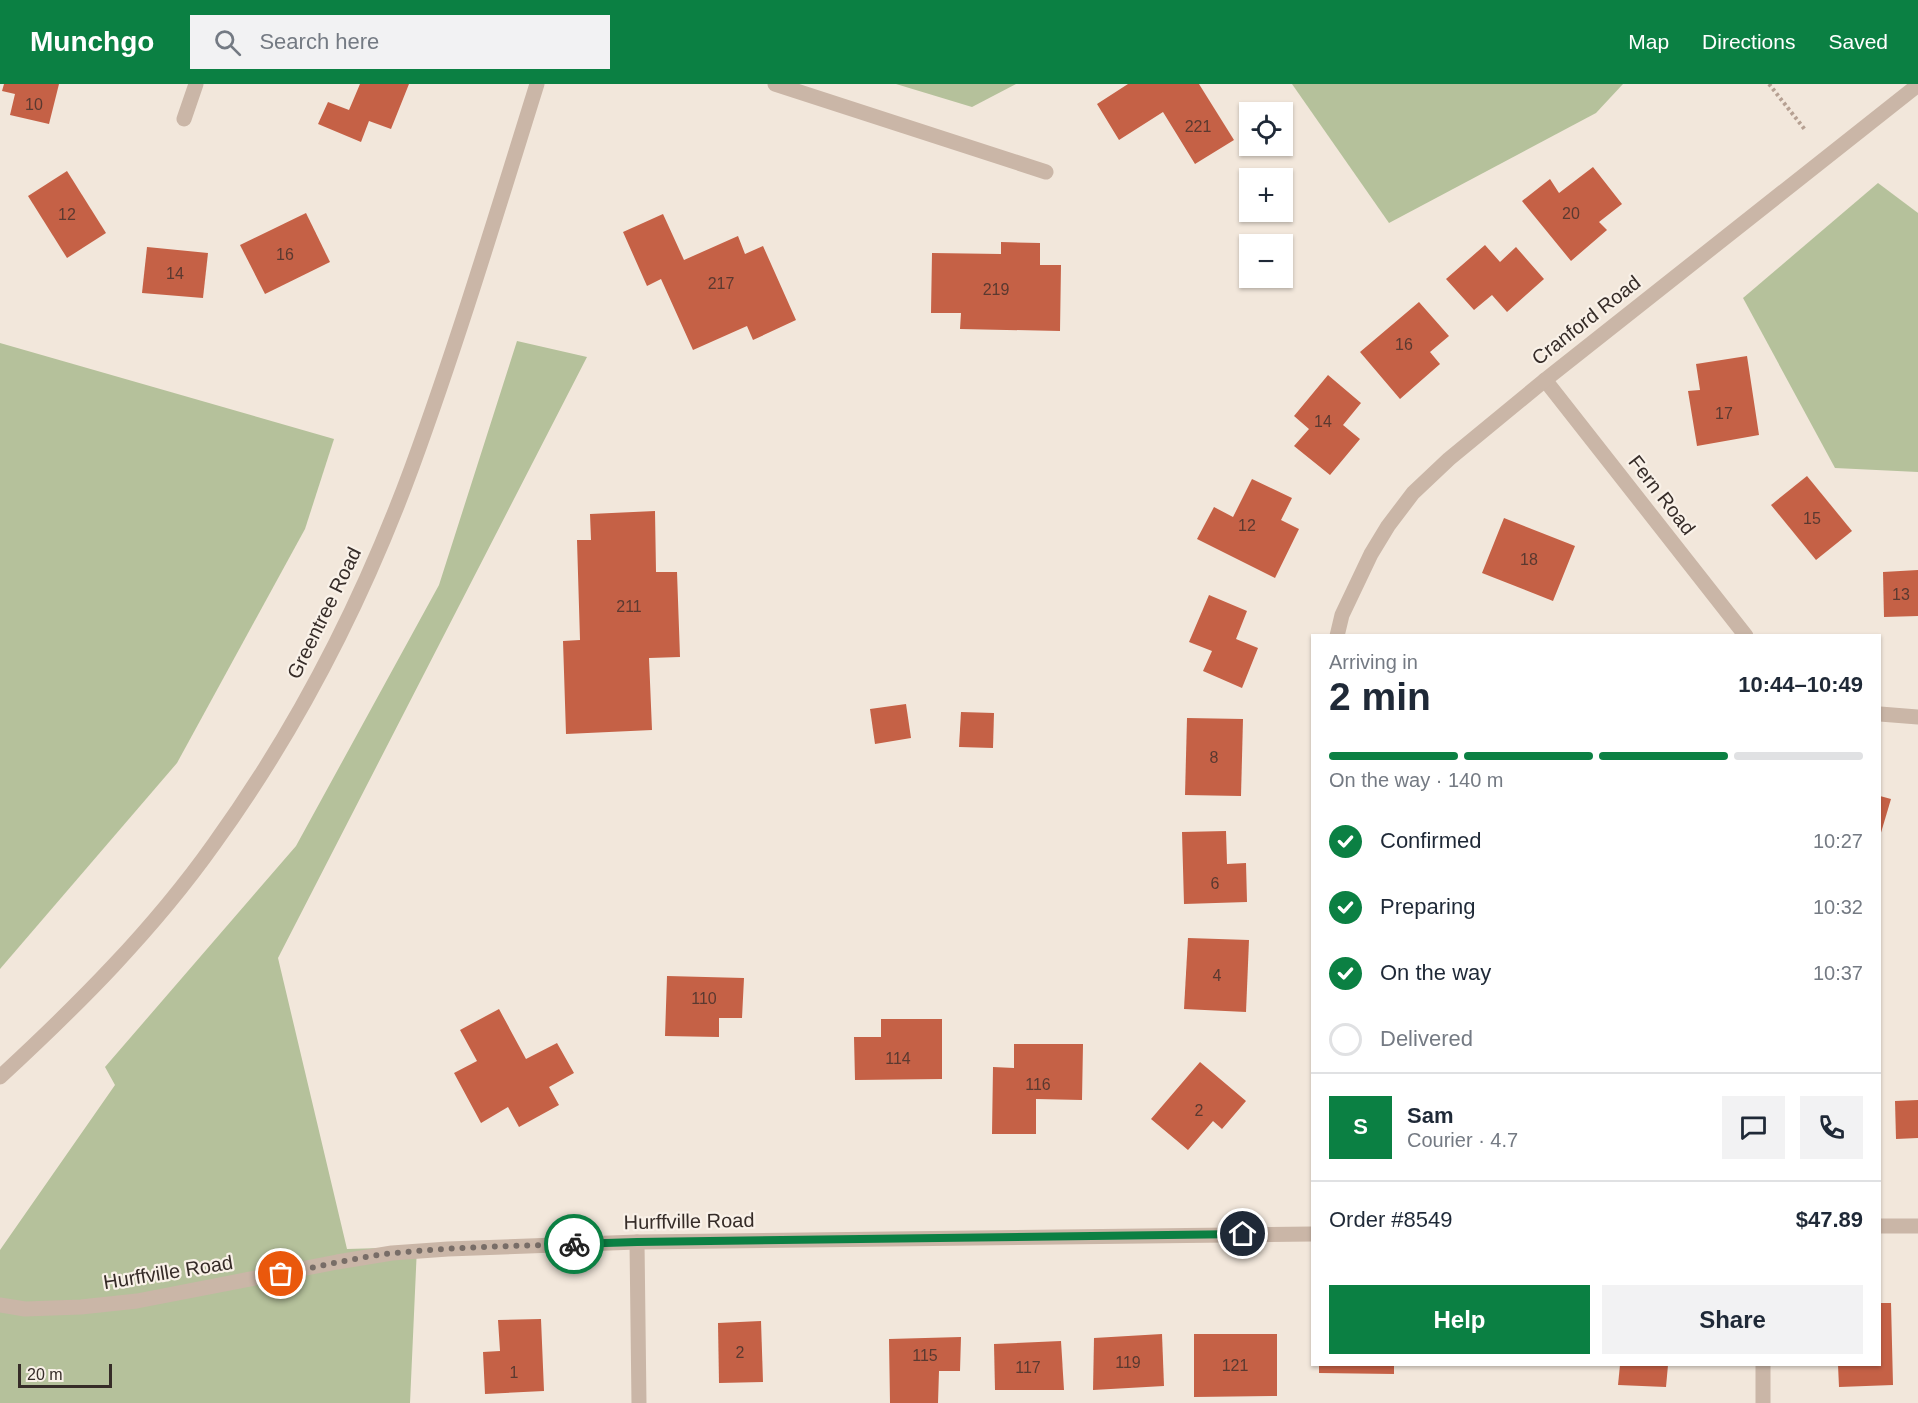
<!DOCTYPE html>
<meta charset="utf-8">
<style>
:root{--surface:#fff;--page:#f2f2f3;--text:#1f2937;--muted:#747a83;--line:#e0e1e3;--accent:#0b8043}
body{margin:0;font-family:Arial,sans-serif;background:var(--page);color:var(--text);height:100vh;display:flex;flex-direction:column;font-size:22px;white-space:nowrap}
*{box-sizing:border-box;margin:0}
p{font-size:20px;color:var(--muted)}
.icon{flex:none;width:33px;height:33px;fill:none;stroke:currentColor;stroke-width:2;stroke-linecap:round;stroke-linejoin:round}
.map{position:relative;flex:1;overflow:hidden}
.details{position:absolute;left:1311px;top:550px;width:570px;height:732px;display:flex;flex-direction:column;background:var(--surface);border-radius:0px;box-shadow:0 2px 4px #0004}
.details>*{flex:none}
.fabs{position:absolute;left:1239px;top:18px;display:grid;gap:12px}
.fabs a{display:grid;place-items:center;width:54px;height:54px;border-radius:0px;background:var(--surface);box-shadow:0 2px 4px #0004;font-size:30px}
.scale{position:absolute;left:18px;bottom:15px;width:94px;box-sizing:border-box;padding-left:6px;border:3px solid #362c28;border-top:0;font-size:16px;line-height:21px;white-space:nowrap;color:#362c28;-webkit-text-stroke:4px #f9f1e8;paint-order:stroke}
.pin{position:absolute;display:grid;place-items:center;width:51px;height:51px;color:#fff;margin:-26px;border:3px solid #fff;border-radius:50%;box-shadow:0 2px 6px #0007}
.courier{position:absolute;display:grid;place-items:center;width:60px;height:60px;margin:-30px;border:4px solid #0b8043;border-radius:50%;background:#fff;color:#222;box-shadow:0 2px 8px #0007}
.headline em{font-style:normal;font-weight:700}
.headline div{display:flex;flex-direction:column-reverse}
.headline{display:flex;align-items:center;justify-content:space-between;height:102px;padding:0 18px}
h1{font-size:39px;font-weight:700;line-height:45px}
.bar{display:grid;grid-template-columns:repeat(4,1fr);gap:9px 6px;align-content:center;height:72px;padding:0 18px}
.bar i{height:8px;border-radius:4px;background:var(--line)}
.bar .active{background:var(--accent)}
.bar p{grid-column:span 4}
.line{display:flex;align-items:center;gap:15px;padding:0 18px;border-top:2px solid var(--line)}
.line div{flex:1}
.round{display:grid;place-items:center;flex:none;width:63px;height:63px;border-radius:0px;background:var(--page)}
ol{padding:0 18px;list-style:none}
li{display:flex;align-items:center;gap:18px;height:66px}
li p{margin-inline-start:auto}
li .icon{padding:6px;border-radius:50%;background:var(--accent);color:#fff;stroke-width:4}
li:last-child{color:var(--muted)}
li i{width:33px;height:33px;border:3px solid var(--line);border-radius:50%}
.button{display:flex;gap:12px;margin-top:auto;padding:12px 18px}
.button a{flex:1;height:69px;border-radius:0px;background:var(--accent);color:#fff;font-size:24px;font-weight:700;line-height:69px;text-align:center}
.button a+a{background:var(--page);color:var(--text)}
header{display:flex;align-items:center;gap:36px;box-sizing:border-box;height:84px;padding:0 30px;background:var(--accent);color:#fff}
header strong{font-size:28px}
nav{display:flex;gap:33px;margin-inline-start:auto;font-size:21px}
.search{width:420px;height:54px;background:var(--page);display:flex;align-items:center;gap:15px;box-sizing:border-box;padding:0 21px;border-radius:0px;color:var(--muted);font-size:22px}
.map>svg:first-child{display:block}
.green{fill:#b5c19b}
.building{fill:#c56146}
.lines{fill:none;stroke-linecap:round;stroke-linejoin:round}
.path{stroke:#b6a092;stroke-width:4;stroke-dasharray:3 3;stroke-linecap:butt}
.minor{stroke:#cab6a7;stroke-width:15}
.done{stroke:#786d67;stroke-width:6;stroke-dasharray:0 10.8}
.route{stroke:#0b8043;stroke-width:8}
.labels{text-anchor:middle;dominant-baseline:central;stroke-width:4.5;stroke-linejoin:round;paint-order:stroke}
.number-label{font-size:16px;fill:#5a3930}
.street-label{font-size:20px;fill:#362c28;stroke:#f9f1e8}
</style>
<header>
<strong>Munchgo</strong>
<div class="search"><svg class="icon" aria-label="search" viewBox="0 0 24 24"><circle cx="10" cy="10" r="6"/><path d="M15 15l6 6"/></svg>Search here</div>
<nav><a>Map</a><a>Directions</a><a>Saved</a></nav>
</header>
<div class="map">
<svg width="1918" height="1319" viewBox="0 0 1918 1319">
<rect width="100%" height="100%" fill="#f2e7db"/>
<g class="green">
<polygon points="896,0 1016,0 972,23"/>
<polygon points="1292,0 1623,0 1596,29 1389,139"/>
<polygon points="1878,99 1918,129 1918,388 1835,384 1743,214"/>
<polygon points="517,257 587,273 278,874 347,1165 417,1163 410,1319 0,1319 0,1166 115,1001 105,983 296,762 439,501"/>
<polygon points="0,259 334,355 305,445 177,679 0,885"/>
</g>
<g class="building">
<polygon points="4,0 59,0 49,40 10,31 15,10 2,7"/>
<polygon points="360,0 409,0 391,45 369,37 361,58 318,40 328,18 349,26"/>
<polygon points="1128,0 1199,0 1234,56 1195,80 1163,28 1119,56 1097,20"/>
<polygon points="1593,83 1622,120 1599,138 1607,146 1571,177 1522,117 1550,95 1559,109"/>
<polygon points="67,87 106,149 67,174 28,112"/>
<polygon points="306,129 330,178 265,210 240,161"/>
<polygon points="663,130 684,176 738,152 745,170 763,162 796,236 753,256 747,242 693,266 661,195 647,202 623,148"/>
<polygon points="1001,158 1040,159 1040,181 1061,181 1060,247 960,245 961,229 931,229 932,169 1001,170"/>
<polygon points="1485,161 1500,178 1516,163 1544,195 1507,228 1492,211 1474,226 1446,195"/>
<polygon points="147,163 208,169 203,214 142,209"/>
<polygon points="1419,218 1449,252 1430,268 1440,280 1400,315 1360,268"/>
<polygon points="1747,272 1759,351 1697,362 1688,307 1700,306 1696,280"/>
<polygon points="1328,291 1361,319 1343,341 1360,355 1330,391 1294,362 1309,345 1294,332"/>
<polygon points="1807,392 1852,447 1816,476 1771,421"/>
<polygon points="1252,395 1292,414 1281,436 1299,445 1275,494 1197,455 1214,423 1233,433"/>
<polygon points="655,427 656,488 677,488 680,573 649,574 652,646 566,650 563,557 580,556 577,456 591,456 590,430"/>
<polygon points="1504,434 1575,462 1553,517 1482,489"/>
<polygon points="1918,486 1918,532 1884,533 1883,488"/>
<polygon points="1209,511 1247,527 1236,555 1258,564 1242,604 1203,587 1212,567 1189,558"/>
<polygon points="906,620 911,654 875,660 870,625"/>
<polygon points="961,628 994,629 993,664 959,663"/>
<polygon points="1187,634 1243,635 1241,712 1185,711"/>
<polygon points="1880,712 1891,715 1880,752"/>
<polygon points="1226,747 1227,780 1246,779 1247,818 1184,820 1182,748"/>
<polygon points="1188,854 1249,856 1246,928 1184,925"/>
<polygon points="667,892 744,894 742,934 719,934 719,953 665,952"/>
<polygon points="499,925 526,975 557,959 574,989 549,1003 559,1021 519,1043 508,1023 481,1039 454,989 477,977 460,946"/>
<polygon points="881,935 942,935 942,995 855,996 854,953 881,953"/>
<polygon points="1014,960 1083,960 1082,1016 1036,1015 1036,1050 992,1050 993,983 1014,984"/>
<polygon points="1200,978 1246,1017 1222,1045 1213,1037 1188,1066 1151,1035"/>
<polygon points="1918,1016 1918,1054 1896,1055 1895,1017"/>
<polygon points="1880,1219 1891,1219 1893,1301 1839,1303 1838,1281 1880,1281"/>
<polygon points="541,1235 544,1307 485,1310 483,1268 500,1267 498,1236"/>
<polygon points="761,1237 763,1298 719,1299 718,1239"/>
<polygon points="1162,1250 1164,1302 1093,1306 1094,1254"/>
<polygon points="1194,1250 1277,1250 1277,1312 1194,1313"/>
<polygon points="961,1253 960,1287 939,1287 938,1319 890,1319 889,1255"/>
<polygon points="1061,1257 1064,1306 995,1306 994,1260"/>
<polygon points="1319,1281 1394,1281 1394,1290 1319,1289"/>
<polygon points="1620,1281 1668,1281 1666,1303 1618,1301"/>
</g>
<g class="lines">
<polyline class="path" points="1769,0 1806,47"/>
<g class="minor">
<polyline points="775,0 1046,88"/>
<polyline points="184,35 196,0"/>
<polyline points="1545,296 1746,552"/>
<polyline points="1337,552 1342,531 1371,470 1388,442 1413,409 1449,375 1545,296 1918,1"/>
<polyline points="1880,630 1918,633"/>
<path d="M0 993C78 921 153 846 214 760 297 645 363 516 412 383 458 257 497 128 537 0"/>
<polyline points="1880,1142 1918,1142"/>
<polyline points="637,1158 639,1319"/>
<polyline points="0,1221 25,1225 81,1223 137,1217 337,1178 392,1169 448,1165 637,1158 1312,1150"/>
<polyline points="1763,1281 1763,1319"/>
</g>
</g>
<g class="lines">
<path class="done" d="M281 1190C319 1183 356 1173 394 1169 454 1163 514 1162 574 1160"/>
<polyline class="route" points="574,1160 637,1158 1243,1150"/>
</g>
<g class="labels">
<g class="number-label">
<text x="34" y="20">10</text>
<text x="1198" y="42">221</text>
<text x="1571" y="129">20</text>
<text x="67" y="130">12</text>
<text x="285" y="170">16</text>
<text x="175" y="189">14</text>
<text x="721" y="199">217</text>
<text x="996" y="205">219</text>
<text x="1404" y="260">16</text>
<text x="1724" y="329">17</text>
<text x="1323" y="337">14</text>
<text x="1812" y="434">15</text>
<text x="1247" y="441">12</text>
<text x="1529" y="475">18</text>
<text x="1901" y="510">13</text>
<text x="629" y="522">211</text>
<text x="1214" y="673">8</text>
<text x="1215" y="799">6</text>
<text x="1217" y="891">4</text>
<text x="704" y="914">110</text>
<text x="898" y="974">114</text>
<text x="1038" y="1000">116</text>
<text x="1199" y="1026">2</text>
<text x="740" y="1268">2</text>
<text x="925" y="1271">115</text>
<text x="1128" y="1278">119</text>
<text x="1235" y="1281">121</text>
<text x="1028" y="1283">117</text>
<text x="514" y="1288">1</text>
</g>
<g class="street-label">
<text transform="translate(1586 236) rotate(-38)">Cranford Road</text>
<text transform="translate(1662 411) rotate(52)">Fern Road</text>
<text transform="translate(324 529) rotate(-64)">Greentree Road</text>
<text transform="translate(689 1137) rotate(-1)">Hurffville Road</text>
<text transform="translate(168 1188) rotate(-9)">Hurffville Road</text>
</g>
</g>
</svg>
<div class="fabs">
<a><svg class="icon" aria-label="locate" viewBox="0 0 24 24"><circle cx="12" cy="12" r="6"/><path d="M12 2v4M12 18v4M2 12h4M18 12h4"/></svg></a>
<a>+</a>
<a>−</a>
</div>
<div class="scale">20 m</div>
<div class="pin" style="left:281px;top:1190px;background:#ea580c"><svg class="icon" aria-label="bag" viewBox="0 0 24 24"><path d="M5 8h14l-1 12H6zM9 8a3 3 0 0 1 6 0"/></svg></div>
<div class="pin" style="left:1243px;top:1150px;background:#1f2937"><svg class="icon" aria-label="home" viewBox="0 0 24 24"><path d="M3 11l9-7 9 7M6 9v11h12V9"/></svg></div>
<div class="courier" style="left:574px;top:1160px"><svg class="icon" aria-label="bike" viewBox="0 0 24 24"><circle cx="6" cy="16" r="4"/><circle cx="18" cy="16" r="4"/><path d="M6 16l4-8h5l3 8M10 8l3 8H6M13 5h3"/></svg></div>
<section class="details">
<div class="headline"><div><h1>2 min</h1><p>Arriving in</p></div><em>10:44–10:49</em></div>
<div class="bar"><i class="active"></i><i class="active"></i><i class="active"></i><i></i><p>On the way · 140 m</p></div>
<ol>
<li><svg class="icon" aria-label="check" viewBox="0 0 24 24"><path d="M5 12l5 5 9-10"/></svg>Confirmed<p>10:27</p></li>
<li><svg class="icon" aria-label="check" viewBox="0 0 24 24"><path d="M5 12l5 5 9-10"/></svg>Preparing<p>10:32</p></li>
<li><svg class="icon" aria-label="check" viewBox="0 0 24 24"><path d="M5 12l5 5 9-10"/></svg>On the way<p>10:37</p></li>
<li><i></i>Delivered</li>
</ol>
<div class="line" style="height:108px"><b class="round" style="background:var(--accent);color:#fff">S</b><div><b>Sam</b><p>Courier · 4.7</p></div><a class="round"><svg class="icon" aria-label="chat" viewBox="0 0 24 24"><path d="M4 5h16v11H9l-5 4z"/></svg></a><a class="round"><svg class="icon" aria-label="phone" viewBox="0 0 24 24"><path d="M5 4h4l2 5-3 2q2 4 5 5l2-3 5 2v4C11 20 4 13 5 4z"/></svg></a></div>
<div class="line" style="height:78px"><div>Order #8549</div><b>$47.89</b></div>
<div class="button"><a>Help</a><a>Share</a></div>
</section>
</div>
